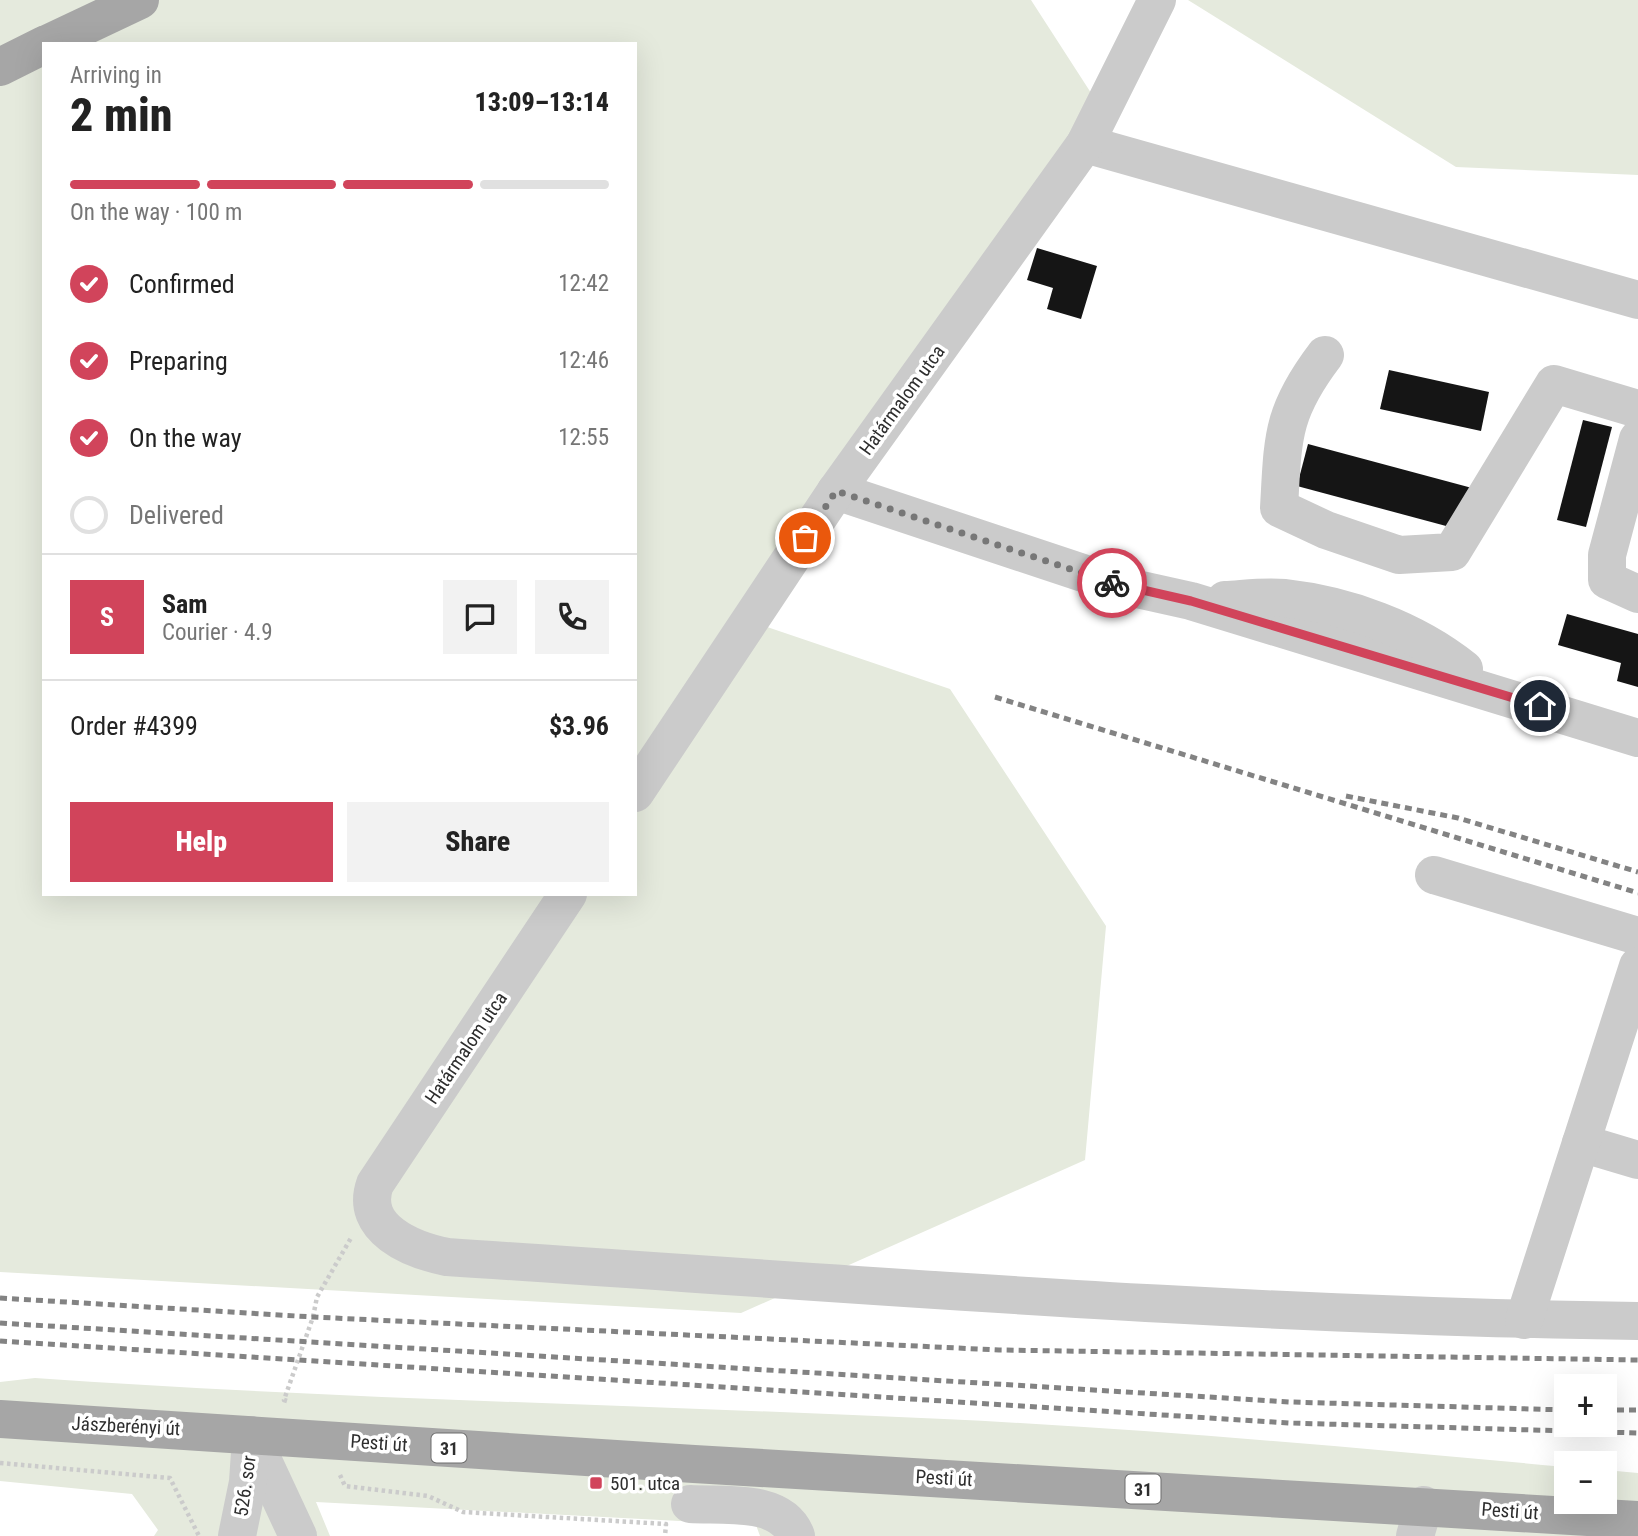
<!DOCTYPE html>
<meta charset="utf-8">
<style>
:root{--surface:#fff;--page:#f2f2f2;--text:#222;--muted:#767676;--line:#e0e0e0;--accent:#d1445b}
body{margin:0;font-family:"Roboto Condensed",sans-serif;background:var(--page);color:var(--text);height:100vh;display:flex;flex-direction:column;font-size:26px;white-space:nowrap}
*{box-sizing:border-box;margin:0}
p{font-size:23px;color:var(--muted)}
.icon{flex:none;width:38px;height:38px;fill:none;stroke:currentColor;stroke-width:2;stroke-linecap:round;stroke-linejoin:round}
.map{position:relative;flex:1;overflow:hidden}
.drawer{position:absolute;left:42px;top:42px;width:595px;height:854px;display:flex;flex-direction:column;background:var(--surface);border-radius:0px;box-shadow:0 7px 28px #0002}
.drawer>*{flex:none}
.fabs{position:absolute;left:1554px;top:1374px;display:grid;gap:14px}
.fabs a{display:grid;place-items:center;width:63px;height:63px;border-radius:0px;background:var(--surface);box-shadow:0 7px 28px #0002;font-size:35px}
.pin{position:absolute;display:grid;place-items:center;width:60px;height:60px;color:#fff;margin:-30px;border:4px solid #fff;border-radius:50%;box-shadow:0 2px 7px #0007}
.courier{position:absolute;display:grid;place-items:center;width:70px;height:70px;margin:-35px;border:5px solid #d1445b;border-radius:50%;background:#fff;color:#222;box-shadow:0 2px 9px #0007}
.summary em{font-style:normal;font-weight:800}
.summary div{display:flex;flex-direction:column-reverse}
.summary{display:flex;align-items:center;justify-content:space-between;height:119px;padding:0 28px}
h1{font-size:46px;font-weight:800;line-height:52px}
.bar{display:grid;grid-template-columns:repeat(4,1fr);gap:10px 7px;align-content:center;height:84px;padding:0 28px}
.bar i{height:9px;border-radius:5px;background:var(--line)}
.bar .selected{background:var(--accent)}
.bar p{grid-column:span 4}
.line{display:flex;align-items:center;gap:18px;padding:0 28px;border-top:2px solid var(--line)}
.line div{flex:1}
.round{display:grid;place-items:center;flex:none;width:74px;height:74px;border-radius:0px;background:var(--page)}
ol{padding:0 28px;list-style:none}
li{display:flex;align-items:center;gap:21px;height:77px}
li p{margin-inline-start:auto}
li .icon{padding:7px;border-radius:50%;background:var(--accent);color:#fff;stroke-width:4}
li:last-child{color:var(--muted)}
li i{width:38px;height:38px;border:4px solid var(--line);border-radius:50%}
.primary-button{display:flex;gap:14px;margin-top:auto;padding:14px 28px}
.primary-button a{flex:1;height:80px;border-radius:0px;background:var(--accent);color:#fff;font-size:28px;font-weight:800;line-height:80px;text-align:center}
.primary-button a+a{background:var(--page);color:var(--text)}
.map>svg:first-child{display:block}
.green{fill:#e5eadd;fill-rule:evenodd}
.building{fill:#151515}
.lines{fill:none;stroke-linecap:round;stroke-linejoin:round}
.path{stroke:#cbcbcb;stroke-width:4.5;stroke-dasharray:3.5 3.5;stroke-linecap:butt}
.minor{stroke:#cbcbcb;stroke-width:38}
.major{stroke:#a6a6a6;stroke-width:38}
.rail{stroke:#838383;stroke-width:5;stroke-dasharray:7 5;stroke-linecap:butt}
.done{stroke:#777;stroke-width:7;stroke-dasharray:0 12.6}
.route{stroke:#d1445b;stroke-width:9}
.poi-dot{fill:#d1445b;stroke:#fff;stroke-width:2.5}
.labels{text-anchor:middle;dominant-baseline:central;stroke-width:7;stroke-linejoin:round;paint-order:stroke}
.shield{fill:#fff;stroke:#6d6d6d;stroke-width:2}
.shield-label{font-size:18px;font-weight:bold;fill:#2e2e2e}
.street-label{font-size:19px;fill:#2e2e2e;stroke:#fff}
.poi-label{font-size:19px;fill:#2e2e2e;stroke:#fff;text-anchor:start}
</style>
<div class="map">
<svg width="1638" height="1536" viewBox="0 0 1638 1536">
<rect width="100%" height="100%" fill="#fff"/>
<g class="green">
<path d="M0 0H1031L1113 127 755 623 950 689 1106 926 1085 1160 741 1313 0 1272ZM44 44H635V894H44Z"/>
<polygon points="1188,0 1638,0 1638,175 1456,167"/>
<path d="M35 1378C338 1399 641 1405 944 1419 1152 1429 1359 1448 1566 1467V1502H1605V1470L1638 1473V1536H760L756 1525 316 1502 330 1536H154L158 1530 132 1494 0 1481V1382Z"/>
</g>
<g class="building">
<polygon points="1037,248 1097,266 1081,319 1047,309 1053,288 1027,280"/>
<polygon points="1389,370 1489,392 1481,431 1380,409"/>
<polygon points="1583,420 1612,427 1586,527 1557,520"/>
<polygon points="1308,444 1472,488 1461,530 1297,486"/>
<polygon points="1567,614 1638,634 1638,687 1617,681 1621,663 1558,645"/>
</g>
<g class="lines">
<g class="path">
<polyline points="287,1401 284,1400 313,1317 317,1297 351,1238"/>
<polyline points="0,1463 170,1478 199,1536"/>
<polyline points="340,1475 345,1486 428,1496 463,1512 666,1524 665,1536"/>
</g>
<g class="minor">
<polyline points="1085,144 1638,300"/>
<path d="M1325 355C1281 413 1283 438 1279 508L1326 530 1399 555 1452 552 1554 384 1638 409"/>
<polyline points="1638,439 1607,555 1607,580 1638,594"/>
<polyline points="836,491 1119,585 1191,601 1638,738"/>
<path d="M1225 600C1244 599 1265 596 1284 598 1347 605 1414 629 1464 669"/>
<polyline points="635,793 836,491 1085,144 1157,0"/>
<polyline points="1434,875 1638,936"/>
<path d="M568 894 375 1184C359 1229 412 1250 447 1257 844 1283 1240 1316 1638 1321"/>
<polyline points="1581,1143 1638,1160"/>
<polyline points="1524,1320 1638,966"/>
<polyline points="251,1435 298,1536"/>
<path d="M690 1504C724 1506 782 1498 796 1536"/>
<polyline points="237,1536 248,1482 251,1437"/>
<polyline points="1415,1536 1424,1505"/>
</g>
<g class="major">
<polyline points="47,44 140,0"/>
<polyline points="0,67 44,45"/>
<polyline points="0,1419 694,1464 1638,1520"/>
</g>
<g class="rail">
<polyline points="995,697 1638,893"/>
<polyline points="1346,796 1458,818 1638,872"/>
<polyline points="0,1298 313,1317 999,1350 1638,1360"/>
<polyline points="0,1323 1290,1402 1566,1410"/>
<polyline points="0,1341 1289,1423 1638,1433"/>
<polyline points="1605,1410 1638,1410"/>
</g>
</g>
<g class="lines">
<polyline class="done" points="805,538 836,491 1112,583"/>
<polyline class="route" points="1112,583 1191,601 1540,706"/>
</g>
<rect class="poi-dot" x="589" y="1476" width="14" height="14" rx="3.5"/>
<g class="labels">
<g class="shield">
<rect x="431.5" y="1433.5" width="35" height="29" rx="5"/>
<rect x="1125.5" y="1474.5" width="35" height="29" rx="5"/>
</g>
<g class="shield-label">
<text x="449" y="1448">31</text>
<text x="1143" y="1489">31</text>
</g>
<g class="street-label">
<text transform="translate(902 400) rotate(-54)">Határmalom utca</text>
<text transform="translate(466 1048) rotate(-56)">Határmalom utca</text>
<text transform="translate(126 1426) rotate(3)">Jászberényi út</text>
<text transform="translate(379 1443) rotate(4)">Pesti út</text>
<text transform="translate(944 1478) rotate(3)">Pesti út</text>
<text transform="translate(245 1486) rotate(-82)">526. sor</text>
<text transform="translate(1510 1511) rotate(4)">Pesti út</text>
</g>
<g class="poi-label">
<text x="610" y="1483">501. utca</text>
</g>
</g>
</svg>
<div class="fabs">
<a>+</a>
<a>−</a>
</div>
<div class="pin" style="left:805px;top:538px;background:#ea580c"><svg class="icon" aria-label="bag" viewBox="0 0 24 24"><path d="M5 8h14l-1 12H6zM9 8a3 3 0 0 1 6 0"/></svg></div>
<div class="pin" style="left:1540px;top:706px;background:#1f2937"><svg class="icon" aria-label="home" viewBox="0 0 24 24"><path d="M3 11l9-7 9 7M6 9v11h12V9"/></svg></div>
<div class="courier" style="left:1112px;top:583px"><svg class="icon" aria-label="bike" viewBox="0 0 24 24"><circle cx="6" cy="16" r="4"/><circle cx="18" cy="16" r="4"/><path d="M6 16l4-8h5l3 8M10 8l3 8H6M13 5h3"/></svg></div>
<section class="drawer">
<div class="summary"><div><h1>2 min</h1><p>Arriving in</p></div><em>13:09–13:14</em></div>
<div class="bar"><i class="selected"></i><i class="selected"></i><i class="selected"></i><i></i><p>On the way · 100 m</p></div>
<ol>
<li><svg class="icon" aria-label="check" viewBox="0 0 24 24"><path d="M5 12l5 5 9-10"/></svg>Confirmed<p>12:42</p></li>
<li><svg class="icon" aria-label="check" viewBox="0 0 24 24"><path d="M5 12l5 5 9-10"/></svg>Preparing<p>12:46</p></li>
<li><svg class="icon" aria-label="check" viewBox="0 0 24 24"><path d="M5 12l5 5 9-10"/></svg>On the way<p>12:55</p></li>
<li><i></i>Delivered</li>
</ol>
<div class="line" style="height:126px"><b class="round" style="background:var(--accent);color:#fff">S</b><div><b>Sam</b><p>Courier · 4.9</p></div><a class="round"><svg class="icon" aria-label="chat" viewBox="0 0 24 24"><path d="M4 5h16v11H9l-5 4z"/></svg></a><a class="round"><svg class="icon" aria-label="phone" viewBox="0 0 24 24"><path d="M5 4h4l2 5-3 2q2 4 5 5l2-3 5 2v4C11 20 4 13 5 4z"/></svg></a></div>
<div class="line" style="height:91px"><div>Order #4399</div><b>$3.96</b></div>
<div class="primary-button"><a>Help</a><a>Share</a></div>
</section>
</div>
